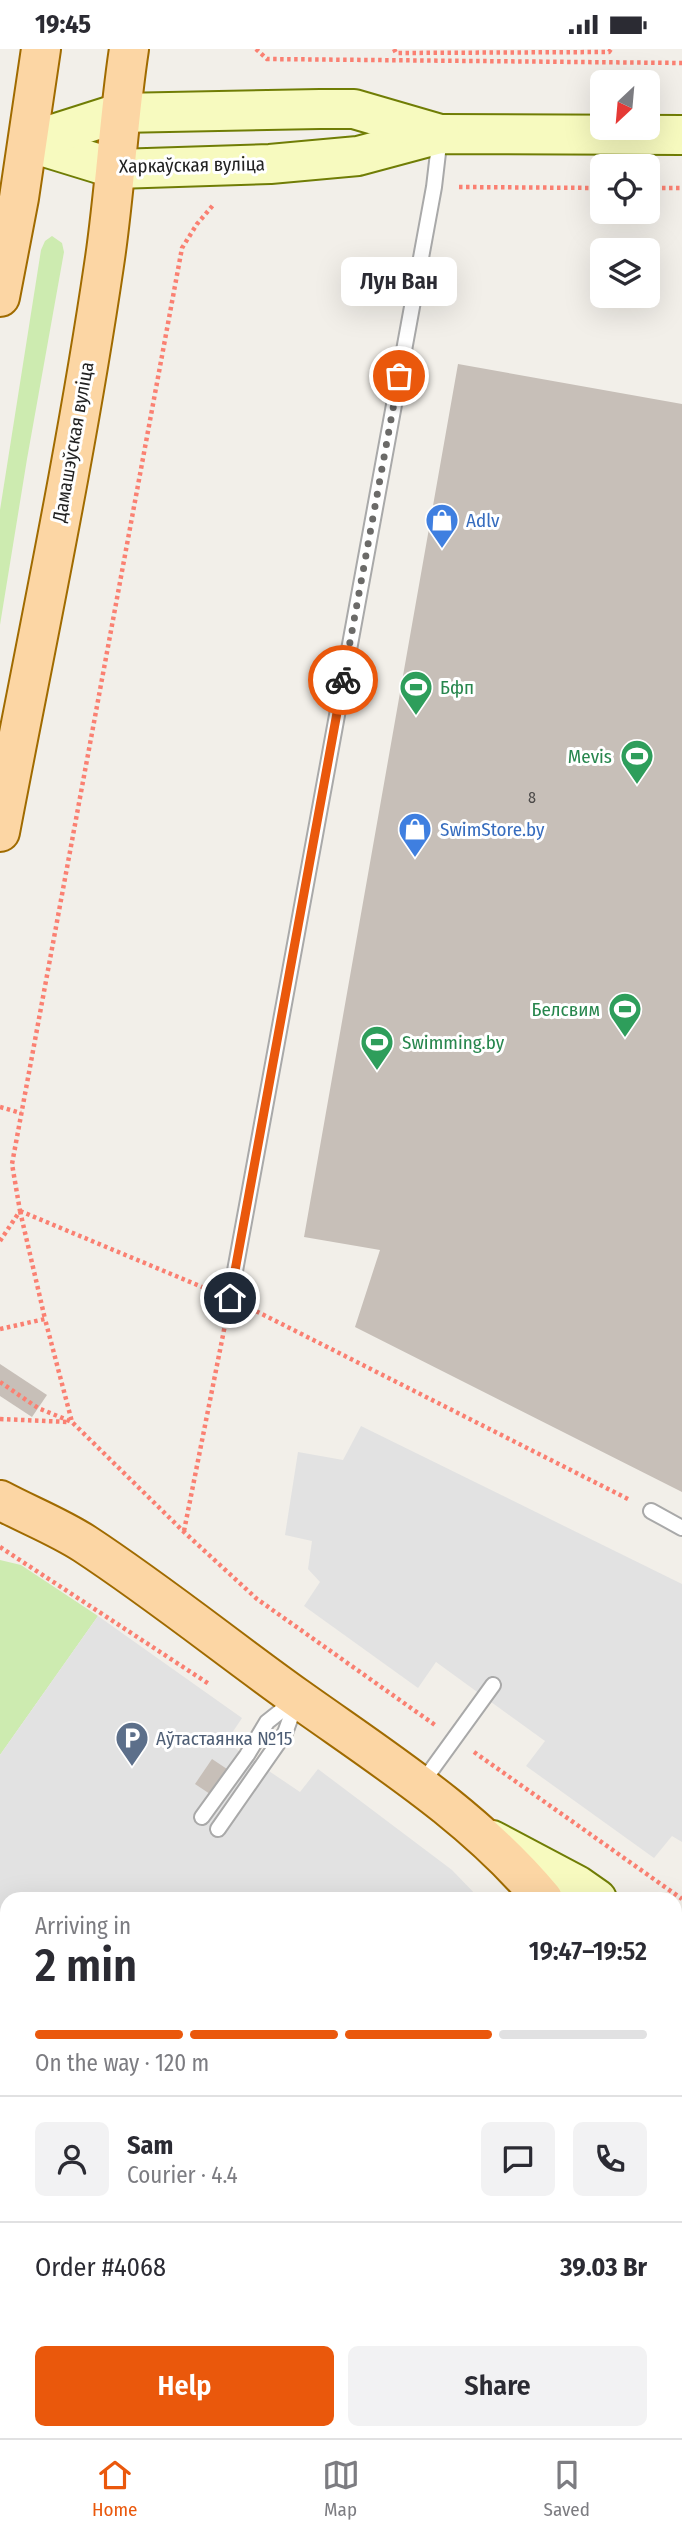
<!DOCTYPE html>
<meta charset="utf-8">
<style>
:root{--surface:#fff;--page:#f2f2f3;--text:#2b2b33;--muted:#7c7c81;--line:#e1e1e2;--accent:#ea580c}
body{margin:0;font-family:"Fira Sans Condensed",sans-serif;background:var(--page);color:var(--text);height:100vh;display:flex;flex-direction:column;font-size:26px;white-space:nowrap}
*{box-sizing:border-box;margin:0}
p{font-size:23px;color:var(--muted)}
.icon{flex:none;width:38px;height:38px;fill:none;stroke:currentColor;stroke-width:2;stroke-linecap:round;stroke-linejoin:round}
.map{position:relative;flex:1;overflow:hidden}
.panel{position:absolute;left:0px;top:1843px;width:682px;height:548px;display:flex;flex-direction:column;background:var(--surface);border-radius:21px 21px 0 0;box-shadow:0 7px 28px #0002}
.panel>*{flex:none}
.needle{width:46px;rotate:206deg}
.tools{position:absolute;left:590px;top:21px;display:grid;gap:14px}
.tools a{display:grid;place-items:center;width:70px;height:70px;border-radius:10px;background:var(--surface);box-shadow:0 7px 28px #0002;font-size:35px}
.pin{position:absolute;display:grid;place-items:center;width:60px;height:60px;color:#fff;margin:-30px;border:4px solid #fff;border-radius:50%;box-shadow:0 2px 7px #0007}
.courier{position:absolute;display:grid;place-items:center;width:70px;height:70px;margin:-35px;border:5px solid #ea580c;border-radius:50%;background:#fff;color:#222;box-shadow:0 2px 9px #0007}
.bubble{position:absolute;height:49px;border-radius:10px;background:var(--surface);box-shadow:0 7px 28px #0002;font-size:23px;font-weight:600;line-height:49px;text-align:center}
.head em{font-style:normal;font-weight:600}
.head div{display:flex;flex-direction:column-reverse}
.head{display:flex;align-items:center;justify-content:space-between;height:119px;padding:0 35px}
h1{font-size:46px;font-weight:600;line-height:52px}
.bar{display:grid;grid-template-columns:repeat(4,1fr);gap:10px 7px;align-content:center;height:84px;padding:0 35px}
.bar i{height:9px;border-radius:5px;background:var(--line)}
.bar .active{background:var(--accent)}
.bar p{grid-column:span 4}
.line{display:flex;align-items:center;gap:18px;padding:0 35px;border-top:2px solid var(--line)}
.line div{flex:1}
.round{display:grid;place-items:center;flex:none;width:74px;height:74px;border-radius:10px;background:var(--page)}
.button{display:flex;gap:14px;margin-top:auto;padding:14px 35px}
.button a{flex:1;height:80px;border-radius:10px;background:var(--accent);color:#fff;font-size:28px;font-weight:600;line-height:80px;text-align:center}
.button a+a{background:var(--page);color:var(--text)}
.status{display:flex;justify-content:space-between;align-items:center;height:49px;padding:0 35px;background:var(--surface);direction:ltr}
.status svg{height:19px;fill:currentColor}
.tab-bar{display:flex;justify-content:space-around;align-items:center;height:98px;border-top:2px solid var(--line);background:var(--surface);font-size:19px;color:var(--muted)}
.tab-bar a{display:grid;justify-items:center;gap:4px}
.tab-bar .active{color:var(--accent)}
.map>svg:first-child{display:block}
.grass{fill:#cdebb0}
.parking{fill:#e2e2e2}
.pier{fill:#fff}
.building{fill:#c7bfb8}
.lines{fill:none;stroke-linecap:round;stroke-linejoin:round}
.service-casing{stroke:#a9a9a9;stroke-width:18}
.secondary-casing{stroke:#707d05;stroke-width:42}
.primary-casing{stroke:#a06b00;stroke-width:42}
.path{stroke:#fa8072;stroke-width:4.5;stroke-dasharray:3.5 3.5;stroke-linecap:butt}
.service{stroke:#fff;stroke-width:14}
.secondary{stroke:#f7fabf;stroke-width:38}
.primary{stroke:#fcd6a4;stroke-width:38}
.done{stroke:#6b6a68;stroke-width:7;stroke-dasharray:0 12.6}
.route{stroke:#ea580c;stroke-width:9}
.labels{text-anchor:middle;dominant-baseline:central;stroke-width:6;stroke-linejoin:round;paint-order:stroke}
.number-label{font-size:16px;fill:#4b4948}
.street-label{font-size:19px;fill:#222;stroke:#fff}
.shop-label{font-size:19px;fill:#366cbe;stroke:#fff;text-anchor:start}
.leisure-label{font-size:19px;fill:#27864d;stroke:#fff;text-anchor:start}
.service-label{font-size:19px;fill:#4e5e75;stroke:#fff;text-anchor:start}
</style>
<div class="status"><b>19:45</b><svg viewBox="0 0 49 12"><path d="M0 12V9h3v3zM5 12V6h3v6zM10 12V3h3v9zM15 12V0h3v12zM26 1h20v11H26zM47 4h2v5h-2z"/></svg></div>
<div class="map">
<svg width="682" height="2389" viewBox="0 0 682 2389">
<rect width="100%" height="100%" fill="#f2efe9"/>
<g class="grass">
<polygon points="52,187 62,194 64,203 27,410 0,576 0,461 41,201 45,192"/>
<polygon points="0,1511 21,1516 98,1567 0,1706"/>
<polygon points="0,2144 7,2149 7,2252 0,2254"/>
<polygon points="682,2308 682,2389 646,2389 637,2384 676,2384 676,2313"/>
<polygon points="7,2324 7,2384 313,2384 322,2389 0,2389 0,2326"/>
</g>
<g class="parking">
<polygon points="361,1377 682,1535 682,1793 672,1787 654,1809 526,1717 545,1692 436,1613 418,1639 304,1557 320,1533 308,1520 312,1492 285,1486 298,1403 343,1411"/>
<polygon points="98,1567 242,1669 226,1693 300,1743 318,1720 452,1821 480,1850 7,1850 7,1871 0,1866 0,1706"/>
<polygon points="676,2150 682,2161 682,2308 676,2313"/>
</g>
<polygon class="pier" points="0,1921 7,1926 7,2111 0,2121"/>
<g class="building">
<polygon points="458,315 682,355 682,1443 355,1278 380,1201 304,1188"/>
<polygon points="0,1315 47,1346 32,1368 0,1347"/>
<polygon points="212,1710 227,1720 210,1745 195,1735"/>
<polygon points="678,2246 682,2249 682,2275 676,2282 676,2249"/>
</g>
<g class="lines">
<defs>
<g id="service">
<polyline points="230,1249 434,138 440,87"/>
<polyline points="651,1462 682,1479"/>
<polyline points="422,1734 493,1636"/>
<polyline points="202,1768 247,1706 267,1673 296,1650"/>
<polyline points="218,1780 285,1684 297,1651"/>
</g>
<g id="secondary">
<polyline points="28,93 116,120 270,115 358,107 440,85 682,86"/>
<polyline points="28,93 119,64 320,60 354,60 440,85"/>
<polyline points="492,1791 577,1836 597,1850"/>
<polyline points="676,1900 682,1903"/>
<polyline points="676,2016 682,2007"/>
</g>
<g id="primary">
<polyline points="0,248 19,149 41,0"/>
<path d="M0 783C36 594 76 406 104 216 115 144 118 72 129 0"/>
<path d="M0 1451C28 1466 59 1478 85 1495 158 1543 226 1598 296 1648 383 1710 474 1767 543 1850"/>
<polyline points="0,1981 7,1986"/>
<polyline points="0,2061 7,2066"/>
<polyline points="676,2062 682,2073"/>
<polyline points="0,2278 7,2277"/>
<polyline points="443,2384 450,2389"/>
<polyline points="567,2384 575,2389"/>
</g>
</defs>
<use href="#service" class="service-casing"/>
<use href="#secondary" class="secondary-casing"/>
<use href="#primary" class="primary-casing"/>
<g class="path">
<polyline points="256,0 267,10 682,14"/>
<polyline points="394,0 396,4 609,3 611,0"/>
<polyline points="459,138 602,139"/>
<polyline points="648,139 682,139"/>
<polyline points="0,1058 21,1064"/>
<polyline points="20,1162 207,1240"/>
<polyline points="20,1162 45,1270"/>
<polyline points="0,1192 20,1162 12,1115 182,199 197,175 214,155"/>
<polyline points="250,1259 630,1451"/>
<polyline points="0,1280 45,1270 72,1373"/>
<polyline points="0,1333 38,1359 72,1373 184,1483 257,1550 435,1676"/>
<polyline points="0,1370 68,1373"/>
<polyline points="184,1482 226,1271"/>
<polyline points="0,1498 209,1635"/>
<polyline points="474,1703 682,1850"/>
<polyline points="0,1927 7,1932"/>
<polyline points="676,2124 682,2136"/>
<polyline points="0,2128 7,2133"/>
<polyline points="614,2384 622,2389"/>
</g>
<use href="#service" class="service"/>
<use href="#secondary" class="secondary"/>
<use href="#primary" class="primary"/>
</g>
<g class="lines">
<polyline class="done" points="343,631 399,327"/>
<polyline class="route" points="230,1249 343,631"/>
</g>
<defs>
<symbol id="shop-pin" viewBox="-11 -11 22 30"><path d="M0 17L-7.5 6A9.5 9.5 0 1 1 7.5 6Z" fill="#3f7fe0" stroke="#fff"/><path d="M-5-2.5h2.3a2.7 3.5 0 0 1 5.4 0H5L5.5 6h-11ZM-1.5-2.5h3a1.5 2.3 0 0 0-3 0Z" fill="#fff"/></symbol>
<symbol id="stadium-pin" viewBox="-11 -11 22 30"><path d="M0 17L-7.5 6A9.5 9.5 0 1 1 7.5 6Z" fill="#2e9e5b" stroke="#fff"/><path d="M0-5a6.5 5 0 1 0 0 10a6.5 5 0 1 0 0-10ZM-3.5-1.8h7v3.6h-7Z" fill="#fff"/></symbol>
<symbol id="parking-pin" viewBox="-11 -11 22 30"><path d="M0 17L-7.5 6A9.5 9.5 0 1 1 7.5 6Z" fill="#5c6f8a" stroke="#fff"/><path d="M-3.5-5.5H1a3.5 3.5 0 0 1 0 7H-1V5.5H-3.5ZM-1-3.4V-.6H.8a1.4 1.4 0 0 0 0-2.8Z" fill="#fff"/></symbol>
</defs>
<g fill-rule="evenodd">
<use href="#shop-pin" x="423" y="452" width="38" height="52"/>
<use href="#stadium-pin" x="397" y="619" width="38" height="52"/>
<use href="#stadium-pin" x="618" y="688" width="38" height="52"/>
<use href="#shop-pin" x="396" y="761" width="38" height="52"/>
<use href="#stadium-pin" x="606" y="941" width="38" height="52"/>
<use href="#stadium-pin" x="358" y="974" width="38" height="52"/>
<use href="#parking-pin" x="113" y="1670" width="38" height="52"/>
</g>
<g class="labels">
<g class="number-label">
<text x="532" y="748">8</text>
</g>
<g class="street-label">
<text transform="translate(192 116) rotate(-1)">Харкаўская вуліца</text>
<text transform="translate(73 393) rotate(-80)">Дамашэўская вуліца</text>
</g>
<g class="shop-label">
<text x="466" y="471">Adlv</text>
<text x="440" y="780">SwimStore.by</text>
</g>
<g class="leisure-label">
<text x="440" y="638">Бфп</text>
<text x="612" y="707" text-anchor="end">Mevis</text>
<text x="600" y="960" text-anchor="end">Белсвим</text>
<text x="402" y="993">Swimming.by</text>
</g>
<g class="service-label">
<text x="156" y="1689">Аўтастаянка №15</text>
</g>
</g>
</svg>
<div class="tools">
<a><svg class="needle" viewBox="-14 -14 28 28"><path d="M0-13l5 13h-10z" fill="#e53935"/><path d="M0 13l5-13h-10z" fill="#7c7c81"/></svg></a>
<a><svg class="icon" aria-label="locate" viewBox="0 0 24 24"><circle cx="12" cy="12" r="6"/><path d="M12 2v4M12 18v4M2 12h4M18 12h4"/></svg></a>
<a><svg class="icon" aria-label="layers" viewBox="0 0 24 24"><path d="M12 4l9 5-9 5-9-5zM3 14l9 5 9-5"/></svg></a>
</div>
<div class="pin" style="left:399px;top:327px;background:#ea580c"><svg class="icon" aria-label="bag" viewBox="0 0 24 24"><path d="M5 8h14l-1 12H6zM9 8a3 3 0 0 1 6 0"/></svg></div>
<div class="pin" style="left:230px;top:1249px;background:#1f2937"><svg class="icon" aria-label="home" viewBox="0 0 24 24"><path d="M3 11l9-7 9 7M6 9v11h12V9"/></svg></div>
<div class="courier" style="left:343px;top:631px"><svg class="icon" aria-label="bike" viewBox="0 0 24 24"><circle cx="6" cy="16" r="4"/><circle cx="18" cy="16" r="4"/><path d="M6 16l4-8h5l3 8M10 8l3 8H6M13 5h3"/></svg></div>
<div class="bubble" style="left:341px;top:208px;width:116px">Лун Ван</div>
<section class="panel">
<div class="head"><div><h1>2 min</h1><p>Arriving in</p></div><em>19:47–19:52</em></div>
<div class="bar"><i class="active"></i><i class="active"></i><i class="active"></i><i></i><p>On the way · 120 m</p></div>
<div class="line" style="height:126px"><a class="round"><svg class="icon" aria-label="person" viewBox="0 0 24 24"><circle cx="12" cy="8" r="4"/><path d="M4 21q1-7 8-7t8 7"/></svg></a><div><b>Sam</b><p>Courier · 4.4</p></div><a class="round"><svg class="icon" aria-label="chat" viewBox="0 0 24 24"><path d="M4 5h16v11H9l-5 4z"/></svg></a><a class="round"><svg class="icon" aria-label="phone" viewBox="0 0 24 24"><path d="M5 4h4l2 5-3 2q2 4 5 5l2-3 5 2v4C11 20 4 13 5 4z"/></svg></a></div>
<div class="line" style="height:91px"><div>Order #4068</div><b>39.03 Br</b></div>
<div class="button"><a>Help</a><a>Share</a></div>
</section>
</div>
<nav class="tab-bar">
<a class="active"><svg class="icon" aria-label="home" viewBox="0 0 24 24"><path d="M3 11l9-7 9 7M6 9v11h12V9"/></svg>Home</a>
<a><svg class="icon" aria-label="map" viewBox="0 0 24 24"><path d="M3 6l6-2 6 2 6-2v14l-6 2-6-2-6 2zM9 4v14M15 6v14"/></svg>Map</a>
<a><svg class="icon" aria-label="saved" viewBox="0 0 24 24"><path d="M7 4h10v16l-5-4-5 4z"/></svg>Saved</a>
</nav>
